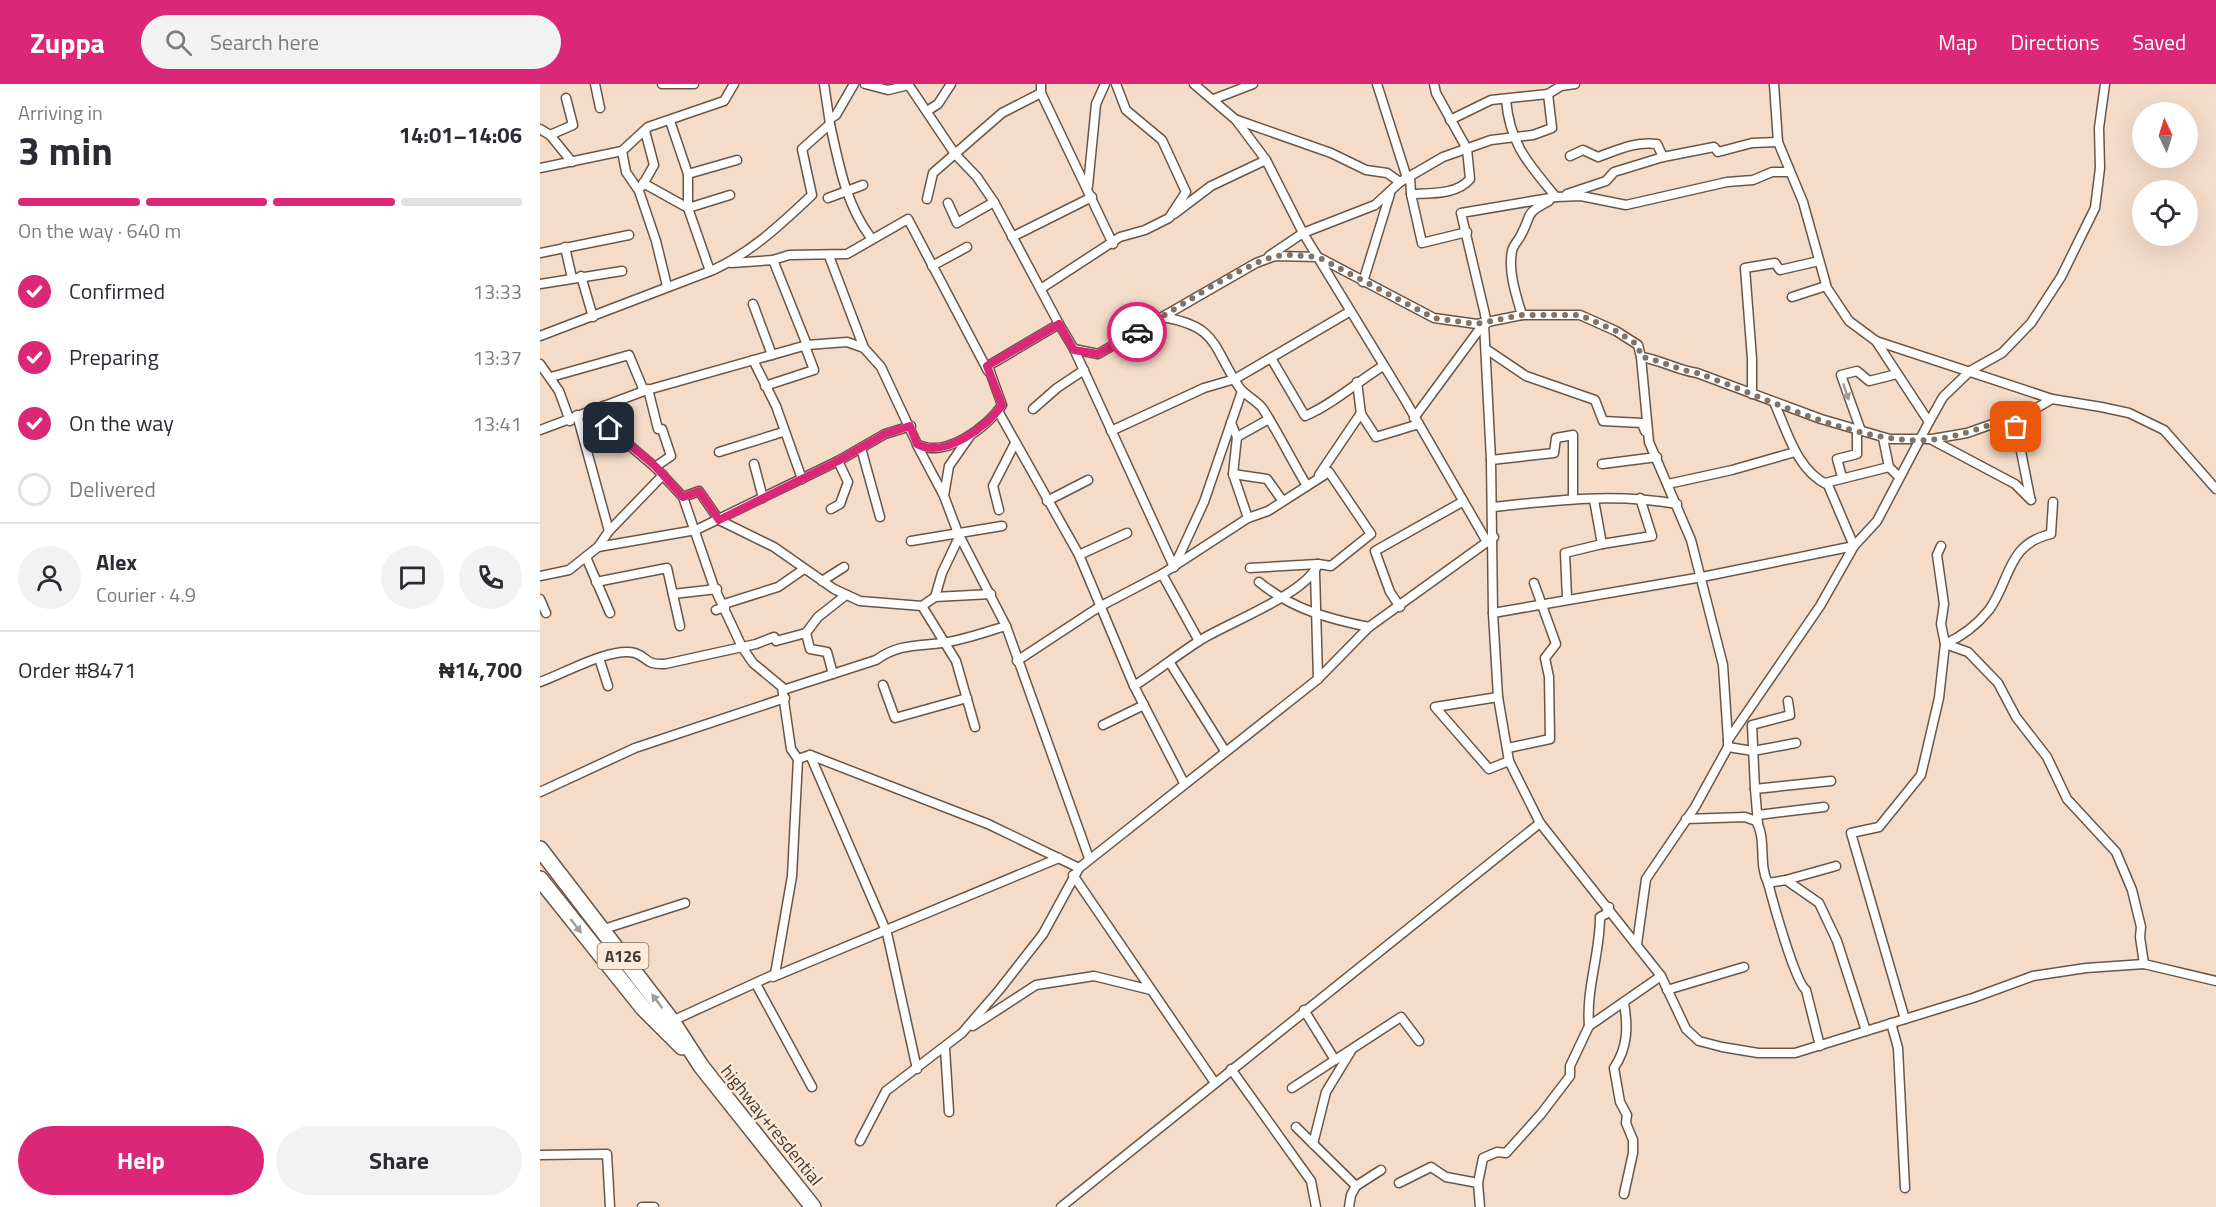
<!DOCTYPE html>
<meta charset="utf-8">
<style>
:root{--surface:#fff;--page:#f2f2f3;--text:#2b2b33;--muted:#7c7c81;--line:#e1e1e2;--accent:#db2777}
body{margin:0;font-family:"Titillium Web",sans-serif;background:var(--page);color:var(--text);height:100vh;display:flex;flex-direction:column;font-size:22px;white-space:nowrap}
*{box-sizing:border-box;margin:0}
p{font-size:20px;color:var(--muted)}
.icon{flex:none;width:33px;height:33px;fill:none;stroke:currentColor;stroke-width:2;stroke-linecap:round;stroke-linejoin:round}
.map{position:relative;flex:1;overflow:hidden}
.drawer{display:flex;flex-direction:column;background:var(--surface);width:540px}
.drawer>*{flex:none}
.needle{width:39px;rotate:356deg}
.controls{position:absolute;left:1592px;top:18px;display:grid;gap:12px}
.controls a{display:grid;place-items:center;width:66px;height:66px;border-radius:50%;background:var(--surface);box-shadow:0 6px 24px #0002;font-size:30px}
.pin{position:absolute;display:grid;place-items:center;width:51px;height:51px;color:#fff;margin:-26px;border-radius:12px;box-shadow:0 3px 9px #0006}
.courier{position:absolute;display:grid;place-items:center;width:60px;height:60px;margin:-30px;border:4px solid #db2777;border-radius:50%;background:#fff;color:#222;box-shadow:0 2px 8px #0007}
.overview em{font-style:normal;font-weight:700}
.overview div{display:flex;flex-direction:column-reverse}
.overview{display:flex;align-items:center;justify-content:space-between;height:102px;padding:0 18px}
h1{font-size:39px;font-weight:700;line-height:45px}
.bar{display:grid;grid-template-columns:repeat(4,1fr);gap:9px 6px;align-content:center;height:72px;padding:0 18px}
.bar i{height:8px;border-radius:4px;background:var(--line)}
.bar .current{background:var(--accent)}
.bar p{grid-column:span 4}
.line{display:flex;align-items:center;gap:15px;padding:0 18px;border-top:2px solid var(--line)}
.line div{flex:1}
.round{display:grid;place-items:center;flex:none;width:63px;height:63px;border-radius:32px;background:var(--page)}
ol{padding:0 18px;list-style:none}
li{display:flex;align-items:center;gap:18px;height:66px}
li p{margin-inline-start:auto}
li .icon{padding:6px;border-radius:50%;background:var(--accent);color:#fff;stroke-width:4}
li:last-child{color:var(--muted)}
li i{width:33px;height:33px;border:3px solid var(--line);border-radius:50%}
.button{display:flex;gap:12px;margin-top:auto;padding:12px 18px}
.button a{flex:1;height:69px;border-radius:36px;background:var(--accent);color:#fff;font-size:24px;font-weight:700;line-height:69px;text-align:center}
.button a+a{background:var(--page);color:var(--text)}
header{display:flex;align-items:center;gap:36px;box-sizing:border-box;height:84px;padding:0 30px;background:var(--accent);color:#fff}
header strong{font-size:28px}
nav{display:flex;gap:33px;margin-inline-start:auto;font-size:21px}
.search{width:420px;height:54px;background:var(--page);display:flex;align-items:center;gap:15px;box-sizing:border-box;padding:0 21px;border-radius:33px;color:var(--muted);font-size:22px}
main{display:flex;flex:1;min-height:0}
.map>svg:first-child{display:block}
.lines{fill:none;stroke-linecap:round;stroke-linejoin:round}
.street-casing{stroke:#6b5646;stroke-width:11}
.highway-casing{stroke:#6b5646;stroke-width:18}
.street{stroke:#fff;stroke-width:8}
.highway{stroke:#fff;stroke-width:15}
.oneway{fill:#a19c98}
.done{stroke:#817367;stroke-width:6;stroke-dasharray:0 10.8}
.route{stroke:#db2777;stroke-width:8}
.labels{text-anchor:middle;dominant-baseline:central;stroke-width:5;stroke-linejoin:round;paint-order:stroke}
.shield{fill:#feeadb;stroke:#7b6f65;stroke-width:1.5}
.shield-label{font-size:16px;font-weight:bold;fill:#433a32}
.street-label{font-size:18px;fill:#433a32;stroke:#feeadb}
</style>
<header>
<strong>Zuppa</strong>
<div class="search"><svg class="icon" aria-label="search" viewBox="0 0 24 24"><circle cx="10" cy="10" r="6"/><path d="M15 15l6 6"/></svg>Search here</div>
<nav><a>Map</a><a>Directions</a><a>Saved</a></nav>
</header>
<main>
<section class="drawer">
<div class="overview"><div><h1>3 min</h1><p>Arriving in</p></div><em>14:01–14:06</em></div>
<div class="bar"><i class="current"></i><i class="current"></i><i class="current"></i><i></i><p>On the way · 640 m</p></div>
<ol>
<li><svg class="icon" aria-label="check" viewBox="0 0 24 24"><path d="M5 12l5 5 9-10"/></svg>Confirmed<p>13:33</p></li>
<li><svg class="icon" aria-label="check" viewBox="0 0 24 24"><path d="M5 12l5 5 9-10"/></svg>Preparing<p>13:37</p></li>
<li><svg class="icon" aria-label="check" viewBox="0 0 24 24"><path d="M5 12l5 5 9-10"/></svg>On the way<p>13:41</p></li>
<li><i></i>Delivered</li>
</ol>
<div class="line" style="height:108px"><a class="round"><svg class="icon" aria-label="person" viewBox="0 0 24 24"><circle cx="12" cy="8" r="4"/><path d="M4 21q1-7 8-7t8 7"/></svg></a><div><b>Alex</b><p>Courier · 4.9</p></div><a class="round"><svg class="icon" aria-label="chat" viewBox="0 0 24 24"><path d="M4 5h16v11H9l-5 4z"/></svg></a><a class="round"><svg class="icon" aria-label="phone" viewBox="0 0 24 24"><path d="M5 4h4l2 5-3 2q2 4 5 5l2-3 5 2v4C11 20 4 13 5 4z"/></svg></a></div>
<div class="line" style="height:78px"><div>Order #8471</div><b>₦14,700</b></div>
<div class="button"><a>Help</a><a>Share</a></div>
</section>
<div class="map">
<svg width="1676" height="1123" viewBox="0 0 1676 1123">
<rect width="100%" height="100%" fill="#f4dcc9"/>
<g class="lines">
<defs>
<g id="street">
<polyline points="55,0 60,24"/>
<polyline points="122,0 154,0"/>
<polyline points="325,0 348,6 369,1"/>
<polyline points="368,0 415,70 437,93 454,118 519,240"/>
<polyline points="501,0 501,9 573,160"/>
<polyline points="654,0 696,36 726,76 763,149 865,316 947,458"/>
<polyline points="837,0 867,94"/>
<polyline points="1234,0 1238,58 1263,118 1287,204 1309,237 1336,257 1512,315"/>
<polyline points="674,15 713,0"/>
<path d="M966 16C970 61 989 80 1016 113"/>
<polyline points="387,27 398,20 411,0"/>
<polyline points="290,35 296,31 314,0"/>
<polyline points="697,36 791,69 826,86 847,89 860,98"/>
<polyline points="910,36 951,16 1008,10"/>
<polyline points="130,37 148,90 148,124 170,187"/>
<path d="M290 40C299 81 306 121 331 154"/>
<polyline points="0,45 10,51 32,78"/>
<polyline points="10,51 33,41 26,14"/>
<polyline points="82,67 86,88 99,107 116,157 127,202"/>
<path d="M1030 72 1043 66 1058 73C1078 66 1095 57 1117 60L1123 73"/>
<polyline points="0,84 82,67 108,43 184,17 194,0"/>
<polyline points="148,90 197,76"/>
<path d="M870 92 871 110C890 109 917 111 930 95L927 65 896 9 894 0"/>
<polyline points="103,99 148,124 190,111"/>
<polyline points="102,102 114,81 105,47"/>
<polyline points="548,102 556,20 565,0"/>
<polyline points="871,110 882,159 927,148"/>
<polyline points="1027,110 1066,97 1074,88 1123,73 1174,63 1178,68 1212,59 1238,58"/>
<polyline points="288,114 323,101"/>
<polyline points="387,115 393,89 462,29 501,9"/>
<polyline points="408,119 417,139 454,118"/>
<polyline points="634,130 671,102 726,76"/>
<polyline points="472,153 552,113"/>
<polyline points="25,163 32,194"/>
<polyline points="0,169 89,151"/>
<polyline points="289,172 324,264"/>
<polyline points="729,172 763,149 835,121 860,98 903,73 951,56 993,51 1012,44 1008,10 1021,2 1035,0"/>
<polyline points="233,176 267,261"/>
<polyline points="191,179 233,176 249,171 307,170 368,135 448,287"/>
<polyline points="392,182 427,163"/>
<polyline points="41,192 53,233"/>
<polyline points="823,198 850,110"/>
<polyline points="0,200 82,187"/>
<polyline points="502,204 580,153 605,146 629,134 646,108 622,56 586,26 576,0"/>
<polyline points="1252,213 1286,202"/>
<polyline points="213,220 232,271"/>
<path d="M982 231C976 211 968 188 972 167 973 161 979 156 981 151 993 129 983 131 1009 117"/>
<path d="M622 233C678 242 672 262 699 303 705 312 717 316 723 325 739 350 752 377 767 402"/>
<polyline points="944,239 951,376 953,529 958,613 969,677 1000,739"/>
<polyline points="947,239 921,129 1016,113 1041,112 1086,121 1187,98 1213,96 1232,88 1248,88"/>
<path d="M0 252 173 186C212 168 241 140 272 111L262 65 290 40 284 0"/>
<polyline points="534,265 634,483"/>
<polyline points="946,265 986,292 1055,316 1063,337 1102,339 1105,347"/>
<polyline points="1101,273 1109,358 1151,456 1183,581 1188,656"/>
<path d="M731 274 765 332C793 320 817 298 843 282"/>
<polyline points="213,276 236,322 262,395"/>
<polyline points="0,280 19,307 30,337"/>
<polyline points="11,293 89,271 104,307"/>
<polyline points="817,298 821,330 836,353 879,340"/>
<polyline points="225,302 274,286 265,262"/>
<polyline points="108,305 118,345 122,345 131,372 115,383"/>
<polyline points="1212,310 1212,275 1205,184 1235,179 1240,186 1279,177"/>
<path d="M1234 318C1247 347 1257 387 1288 401L1314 462"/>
<polyline points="63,322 69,344 115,383 143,413 159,407 179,436 234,463 294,505 320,517 382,522 395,513 451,510"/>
<polyline points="493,325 517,304 544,286"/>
<polyline points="458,327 539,471 594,602 644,699"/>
<polyline points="37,331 69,447"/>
<polyline points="1474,332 1490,413"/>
<polyline points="874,334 944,239"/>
<polyline points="1389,338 1403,313 1430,287 1462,269 1491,239 1521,193 1555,124 1560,84 1559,44 1565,0"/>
<polyline points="691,339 697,353 693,390 708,434"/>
<path d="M0 346 104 307 267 261 307 258 324 264 341 283 377 360C404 375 447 344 462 321L448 282 519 240 534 265 558 270 716 179 735 172 778 173 894 234 937 240 982 231H1040L1076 247 1098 261 1101 273C1121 276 1137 286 1157 289L1281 335 1350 355H1392L1427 349 1495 325 1512 315 1561 323 1589 329 1624 346 1676 405"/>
<polyline points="571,347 664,304 695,295 809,228"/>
<polyline points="1321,347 1301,291 1317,287 1329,297 1357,290"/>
<polyline points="697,353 729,335"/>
<polyline points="1343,354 1349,383 1359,393"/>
<polyline points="1392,356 1475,400 1491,416"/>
<polyline points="377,361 404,412 418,449 466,542 549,774"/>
<polyline points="321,364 340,433"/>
<polyline points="179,368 243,348"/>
<polyline points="951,376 1014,369 1016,354 1033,351 1033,415"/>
<polyline points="214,380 223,414"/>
<polyline points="1062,380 1117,373"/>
<polyline points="693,390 727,395 742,416"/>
<polyline points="779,391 821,329"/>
<polyline points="1302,393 1297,375 1317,370 1317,346"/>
<polyline points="1285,399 1349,383"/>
<polyline points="1128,400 1192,386 1255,368"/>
<polyline points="404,412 409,382 430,352"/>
<polyline points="1054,416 1062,460"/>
<polyline points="507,417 548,396"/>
<path d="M954 423C1016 416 1076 409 1137 420"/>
<polyline points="291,425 300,420 308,398 298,377"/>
<polyline points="459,426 453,402 475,359"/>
<polyline points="371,457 462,442"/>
<polyline points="1401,462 1397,471 1404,520 1401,540 1405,560 1428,568 1458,599 1476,633 1507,673 1527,715 1576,768 1592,806 1601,843 1600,853 1604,880"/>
<polyline points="58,463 69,447 123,391"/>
<polyline points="539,471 587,449"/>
<polyline points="46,473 70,529"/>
<polyline points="634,483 664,418 702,307"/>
<polyline points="710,484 778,480"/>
<polyline points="775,488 778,595"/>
<polyline points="622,490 659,557"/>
<polyline points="0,492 29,486 58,463 156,446 298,377 345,350 371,342"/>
<polyline points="282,497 304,483"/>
<polyline points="56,498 127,484 140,542"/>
<path d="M719 498C752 525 789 535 829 543"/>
<polyline points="133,510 177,505"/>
<polyline points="395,513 402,489 420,451"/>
<polyline points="1027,514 1025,469 1062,460 1112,452 1100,414"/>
<polyline points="0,515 6,529"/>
<polyline points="184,520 238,503 264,485"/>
<polyline points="382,522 416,577 435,643"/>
<polyline points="860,523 850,508 835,467 922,418"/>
<polyline points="176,526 185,523"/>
<polyline points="953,529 1162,493 1314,462"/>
<polyline points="266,549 270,565 287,568 293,590"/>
<polyline points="59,574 68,602"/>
<path d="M477 577 559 523 622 490 708 434 728 427 789 388 831 450 791 482 778 480C767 510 687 539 659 557 637 571 616 588 594 602"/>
<polyline points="630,579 685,667"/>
<path d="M0 598C23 590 72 562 95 569 109 574 105 581 125 580L216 560 234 553 236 557 266 549 278 533 306 511"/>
<polyline points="343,601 355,634 427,614"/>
<path d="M243 606 336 576C358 560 377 562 402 559 424 556 445 548 466 542"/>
<polyline points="958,613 895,623 949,685 969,677"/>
<polyline points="563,641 604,621"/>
<polyline points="1188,663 1213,667 1256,659"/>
<polyline points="968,664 1010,655 1009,593 1005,574 1016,560 994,499"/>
<polyline points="270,671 347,849 377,985"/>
<polyline points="258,675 270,671 448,740 539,784"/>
<polyline points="1215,705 1212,641 1250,631 1248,617"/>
<polyline points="0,708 95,664 245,614"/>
<polyline points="1218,731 1284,723"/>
<path d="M1146 735 1205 733 1216 737C1227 755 1218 780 1228 799L1246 796 1279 819 1297 857 1326 947"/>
<polyline points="1218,740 1215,705 1291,697"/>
<polyline points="533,791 675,999"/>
<polyline points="1246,796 1296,782"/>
<path d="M1228 799C1233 818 1255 898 1266 906L1280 962"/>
<polyline points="64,845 145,819"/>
<polyline points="1097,860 1106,795 1155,723 1188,663 1188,656 1280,522 1314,462 1337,437 1389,338 1336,257"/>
<polyline points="233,893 519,774"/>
<polyline points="216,900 272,1003"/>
<polyline points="1127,906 1204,883"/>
<path d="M1084 919C1088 943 1088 963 1074 984L1080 1018 1087 1031 1086 1039 1093 1056V1069L1084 1110"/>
<polyline points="764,926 795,976"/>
<path d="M1365 935 1311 749 1339 743 1381 691 1399 614 1405 560C1423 552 1436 542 1449 526 1471 495 1467 460 1511 450L1513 418"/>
<polyline points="132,937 235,890 252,792 258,675 251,665 242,603 213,579 202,563 174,503 143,413"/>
<polyline points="1351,939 1358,964 1365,1104"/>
<polyline points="433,942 496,901 554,892 611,906"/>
<path d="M1049 942C1046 904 1060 870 1060 833L1066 830 1069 823"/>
<polyline points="405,964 409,1028"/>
<polyline points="691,985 771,1097 776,1123"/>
<polyline points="752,1004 861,933 879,957"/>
<polyline points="756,1043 816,1102 841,1086"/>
<polyline points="320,1057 346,1007 422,949 460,905 503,850 539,784 778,595 829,543 954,453"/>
<polyline points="773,1060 786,1008 811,967"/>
<polyline points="0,1071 67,1070 70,1123"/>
<polyline points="859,1099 891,1083 906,1093 938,1099"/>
<polyline points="102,1123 114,1123"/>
<polyline points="521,1123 1000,739 1121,892 1146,945 1159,957 1182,963 1218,969 1255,969 1433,914 1493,892 1546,884 1604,880 1676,897"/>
<polyline points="809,1123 811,1111 816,1102"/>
<polyline points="940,1123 938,1099 943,1074 957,1068 966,1069 1001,1030 1030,992 1030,982 1049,942 1121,892"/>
</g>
<g id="highway">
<polyline points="0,765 132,937 161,982 273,1123"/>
<polyline points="0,795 103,924 142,963"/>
</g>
</defs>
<use href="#street" class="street-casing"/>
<use href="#highway" class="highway-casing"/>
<use href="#street" class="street"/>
<use href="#highway" class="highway"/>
</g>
<defs><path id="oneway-solid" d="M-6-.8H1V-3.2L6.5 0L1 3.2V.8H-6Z" transform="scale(1.5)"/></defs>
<g class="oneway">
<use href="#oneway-solid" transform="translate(1306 308) rotate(72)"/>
<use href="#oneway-solid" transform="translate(36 842) rotate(52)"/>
<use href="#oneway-solid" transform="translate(117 917) rotate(-127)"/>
</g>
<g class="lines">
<path class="done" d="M597 248 677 199 716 179 735 172 750 171 778 173 894 234 936 240 982 231H1040L1076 247 1098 261 1101 273C1121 276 1137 286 1157 289 1226 313 1317 361 1390 356 1419 353 1447 342 1474 332L1476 343"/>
<path class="route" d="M69 344 115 382 143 413 159 407 179 436 298 377 345 350 370 342 377 360C404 375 447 343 462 321L447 282 519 240 534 266 558 270 597 248"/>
</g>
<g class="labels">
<rect class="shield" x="57.5" y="859" width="51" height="26" rx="4.5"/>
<g class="shield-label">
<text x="83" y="872">A126</text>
</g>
<g class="street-label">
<text transform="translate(232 1041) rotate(51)">highway+resdential</text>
</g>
</g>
</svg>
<div class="controls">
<a><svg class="needle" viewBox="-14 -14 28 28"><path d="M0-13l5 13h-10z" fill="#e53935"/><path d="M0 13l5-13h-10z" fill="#7c7c81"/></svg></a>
<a><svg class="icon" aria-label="locate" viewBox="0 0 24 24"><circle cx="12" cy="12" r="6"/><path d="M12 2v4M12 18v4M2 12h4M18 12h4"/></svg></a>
</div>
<div class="pin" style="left:1476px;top:343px;background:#ea580c"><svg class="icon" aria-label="bag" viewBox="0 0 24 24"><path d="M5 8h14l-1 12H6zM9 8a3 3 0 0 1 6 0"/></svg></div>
<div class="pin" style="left:69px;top:344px;background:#1f2937"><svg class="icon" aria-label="home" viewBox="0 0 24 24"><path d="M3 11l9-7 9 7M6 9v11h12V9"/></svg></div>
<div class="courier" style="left:597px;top:248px"><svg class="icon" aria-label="car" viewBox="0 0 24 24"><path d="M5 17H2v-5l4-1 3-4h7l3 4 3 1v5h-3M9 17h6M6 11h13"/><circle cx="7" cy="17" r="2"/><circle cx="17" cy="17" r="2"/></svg></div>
</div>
</main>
